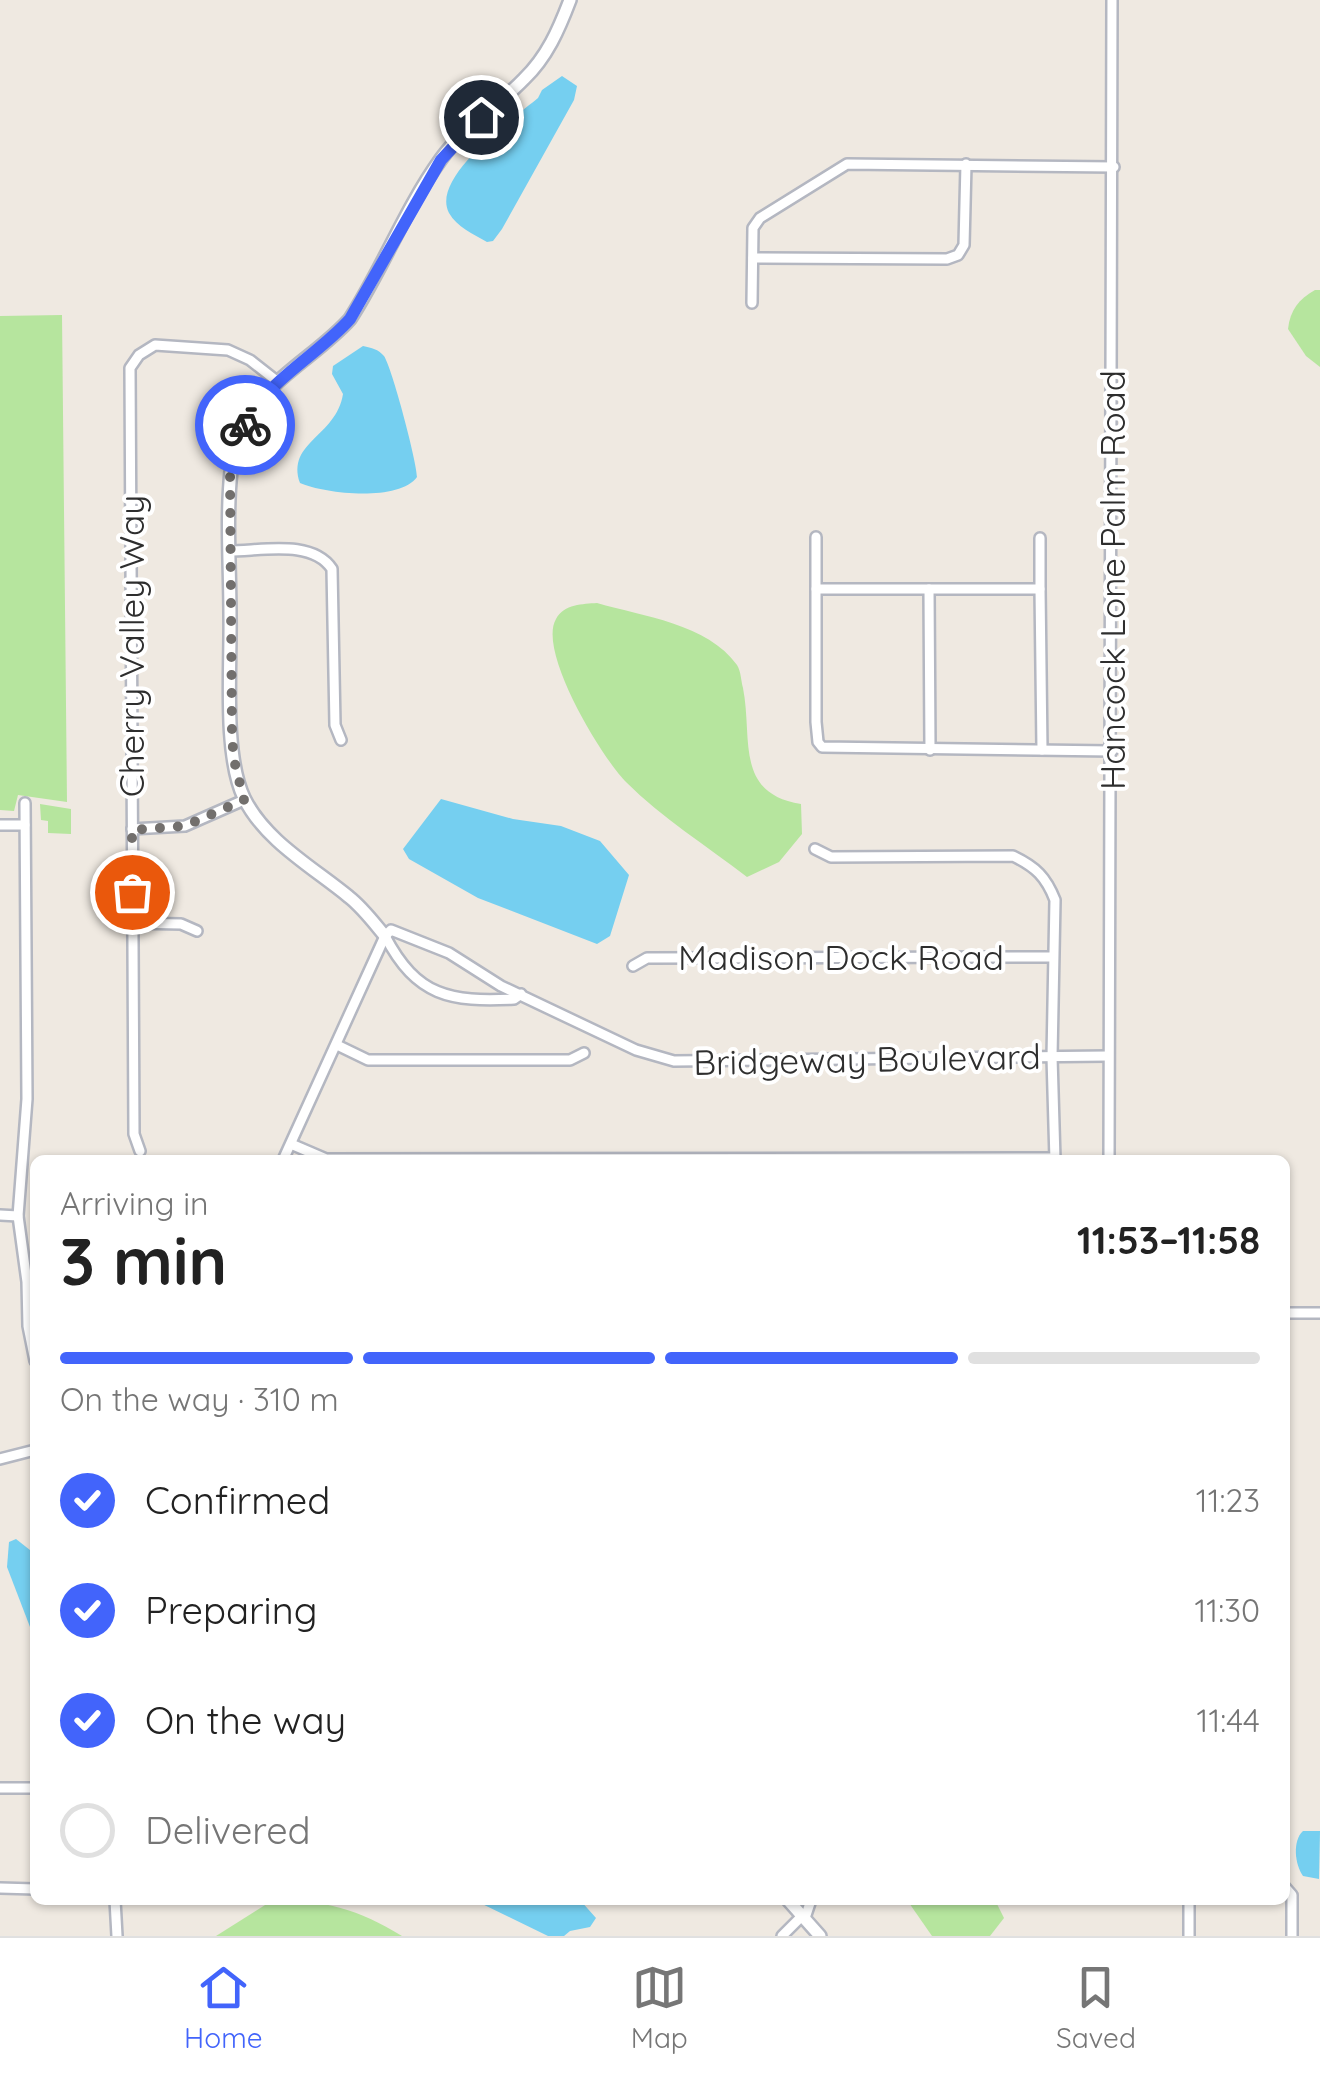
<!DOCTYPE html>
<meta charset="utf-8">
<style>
:root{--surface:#fff;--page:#f2f2f2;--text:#222;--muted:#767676;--line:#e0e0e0;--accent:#4264fb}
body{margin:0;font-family:Quicksand,sans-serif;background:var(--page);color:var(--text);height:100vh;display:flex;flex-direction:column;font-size:38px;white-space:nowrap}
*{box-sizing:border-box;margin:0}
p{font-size:32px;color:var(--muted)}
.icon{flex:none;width:55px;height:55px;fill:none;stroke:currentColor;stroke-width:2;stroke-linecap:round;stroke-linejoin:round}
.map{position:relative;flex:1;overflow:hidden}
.drawer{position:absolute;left:30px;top:1155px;width:1260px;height:750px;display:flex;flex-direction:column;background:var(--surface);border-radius:15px;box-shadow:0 2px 8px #0004}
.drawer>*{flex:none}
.pin{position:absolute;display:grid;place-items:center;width:85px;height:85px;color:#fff;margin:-42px;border:5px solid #fff;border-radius:50%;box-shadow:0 2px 10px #0007}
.courier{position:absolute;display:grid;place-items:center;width:100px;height:100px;margin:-50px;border:8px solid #4264fb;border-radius:50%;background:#fff;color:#222;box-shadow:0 2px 12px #0007}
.headline em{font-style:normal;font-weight:700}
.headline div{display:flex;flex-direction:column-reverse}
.headline{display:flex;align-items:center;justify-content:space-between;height:170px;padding:0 30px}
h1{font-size:65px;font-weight:700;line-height:75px}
.bar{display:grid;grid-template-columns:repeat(4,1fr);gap:15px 10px;align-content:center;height:120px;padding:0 30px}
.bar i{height:12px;border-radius:8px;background:var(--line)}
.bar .active{background:var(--accent)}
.bar p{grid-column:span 4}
ol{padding:0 30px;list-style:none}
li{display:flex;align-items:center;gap:30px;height:110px}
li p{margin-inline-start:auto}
li .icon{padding:10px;border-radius:50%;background:var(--accent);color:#fff;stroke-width:4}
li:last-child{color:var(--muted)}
li i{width:55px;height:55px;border:5px solid var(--line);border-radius:50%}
.tabs{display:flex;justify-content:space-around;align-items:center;height:140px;border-top:2px solid var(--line);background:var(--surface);font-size:28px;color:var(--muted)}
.tabs a{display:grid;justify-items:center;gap:5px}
.tabs .active{color:var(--accent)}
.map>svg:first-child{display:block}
.green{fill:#b6e59e}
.water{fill:#75cff0}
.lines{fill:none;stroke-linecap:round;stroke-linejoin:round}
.minor-casing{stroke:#b4b7c1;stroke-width:14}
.tertiary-casing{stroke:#b4b7c1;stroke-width:16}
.minor{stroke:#fff;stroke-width:9}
.tertiary{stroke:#fff;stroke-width:11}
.done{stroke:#726f6d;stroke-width:10;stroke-dasharray:0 18}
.route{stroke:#4264fb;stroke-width:12}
.labels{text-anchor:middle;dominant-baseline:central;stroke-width:8;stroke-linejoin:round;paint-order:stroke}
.street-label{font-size:35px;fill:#2e2e2e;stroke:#fff}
</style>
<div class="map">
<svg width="1320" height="1936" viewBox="0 0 1320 1936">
<rect width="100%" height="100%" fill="#efe9e1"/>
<g class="green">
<path d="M1315 290H1320V367L1306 356 1288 329C1290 310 1299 299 1315 290Z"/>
<polygon points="62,315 67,802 18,795 14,811 0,810 0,316"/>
<path d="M597 603C642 616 708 624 737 665 741 671 741 681 743 688 753 739 734 793 801 804L802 834 779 862 747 877C707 846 662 818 626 782 602 758 537 651 556 619 564 604 583 604 597 603Z"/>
<polygon points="40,804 71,809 71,834 48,833 48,821 41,820"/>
<path d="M273 1900C325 1900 358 1909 402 1936H216Z"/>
<polygon points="907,1900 995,1900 1004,1918 990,1936 932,1936"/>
</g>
<g class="water">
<path d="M562 76 577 86 574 100 502 229 493 241 487 242C473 234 457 227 449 213 430 177 514 118 538 98L542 90Z"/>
<path d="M363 346C372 348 378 349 384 356 392 368 417 462 417 477 399 502 325 494 300 483 286 442 336 437 343 394L332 374 333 366Z"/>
<polygon points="441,799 513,819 561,826 600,841 629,875 610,936 597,944 478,898 409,859 403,849"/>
<polygon points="16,1539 35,1554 35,1640 7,1567 9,1542"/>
<path d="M1303 1831H1320L1319 1879 1303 1876C1295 1865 1292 1841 1303 1831Z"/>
<polygon points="474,1900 580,1900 596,1918 590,1927 570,1931 564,1936 548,1936"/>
</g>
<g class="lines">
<defs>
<g id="minor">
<polyline points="753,258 947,259 958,255 964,245 966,164"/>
<polyline points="752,303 753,228 760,218 847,164 1114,167"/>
<polyline points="816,537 816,722 818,742 822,747 1112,751"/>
<polyline points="1040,538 1040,589"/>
<path d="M229 551C261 551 312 539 332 569L335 725 341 740"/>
<polyline points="816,589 1040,589 1042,750"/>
<polyline points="929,589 930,750"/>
<polyline points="25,803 27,1099 18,1216 27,1282 28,1326 35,1361"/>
<polyline points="0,825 25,825"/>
<polyline points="132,829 185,826 244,800"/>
<path d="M815 849 831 857 1013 856C1036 867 1046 877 1055 900L1052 1057 1055 1160"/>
<polyline points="131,923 181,924 197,931"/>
<polyline points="385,936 391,930 449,953 501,986 636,1050 674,1061 1108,1056"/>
<path d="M385 936C417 997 450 1002 514 999L521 994"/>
<polyline points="633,966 647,958 1053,957"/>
<polyline points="337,1045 368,1060 570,1060 584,1053"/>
<polyline points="291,1144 326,1159 1055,1158"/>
<polyline points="140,1151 134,1134 130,368 139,355 155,345 228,350 250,360 278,382"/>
<polyline points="283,1160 385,936"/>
<polyline points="1109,1160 1112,0"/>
<polyline points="0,1215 18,1216"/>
<polyline points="1285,1313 1320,1313"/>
<polyline points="0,1459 35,1450"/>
<polyline points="0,1788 35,1788"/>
<polyline points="1285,1887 1292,1895 1292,1936"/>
<polyline points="0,1888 35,1889"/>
<polyline points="115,1900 117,1936"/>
<polyline points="1189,1900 1189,1936"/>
<polyline points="805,1918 811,1900"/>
<polyline points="782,1936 803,1915"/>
</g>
<g id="tertiary">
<path d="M385 936C374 923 363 908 349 897 314 868 265 841 244 798 223 754 231 666 230 616 230 568 226 518 231 471 232 453 239 436 247 420 268 379 319 354 350 319 383 268 405 209 441 159 464 127 497 107 524 79 547 57 559 29 570 0"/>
<polyline points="788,1900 820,1936"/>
</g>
</defs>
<use href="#minor" class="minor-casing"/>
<use href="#tertiary" class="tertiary-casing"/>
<use href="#minor" class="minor"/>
<use href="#tertiary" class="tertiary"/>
</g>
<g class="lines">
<polyline class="done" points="132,892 132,830 185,826 244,800 234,760 232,737 230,472 245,425"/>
<path class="route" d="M245 425C265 382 318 355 350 319L441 160 481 117"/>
</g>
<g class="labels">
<g class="street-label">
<text transform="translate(1112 580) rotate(-90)">Hancock Lone Palm Road</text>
<text transform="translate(131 646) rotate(-90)">Cherry Valley Way</text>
<text x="841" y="957">Madison Dock Road</text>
<text transform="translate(867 1059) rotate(-1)">Bridgeway Boulevard</text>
</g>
</g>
</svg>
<div class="pin" style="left:132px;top:892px;background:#ea580c"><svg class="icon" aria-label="bag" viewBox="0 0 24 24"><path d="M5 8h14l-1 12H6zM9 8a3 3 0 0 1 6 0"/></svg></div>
<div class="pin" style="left:481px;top:117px;background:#1f2937"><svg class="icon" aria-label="home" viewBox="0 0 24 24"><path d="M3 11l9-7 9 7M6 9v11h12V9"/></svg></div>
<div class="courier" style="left:245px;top:425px"><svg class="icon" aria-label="bike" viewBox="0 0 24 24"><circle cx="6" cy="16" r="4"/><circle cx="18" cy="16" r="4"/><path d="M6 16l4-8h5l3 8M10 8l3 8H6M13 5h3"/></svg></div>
<section class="drawer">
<div class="headline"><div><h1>3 min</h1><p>Arriving in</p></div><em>11:53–11:58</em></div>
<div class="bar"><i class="active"></i><i class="active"></i><i class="active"></i><i></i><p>On the way · 310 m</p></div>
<ol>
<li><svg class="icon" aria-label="check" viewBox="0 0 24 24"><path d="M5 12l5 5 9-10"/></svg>Confirmed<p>11:23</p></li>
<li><svg class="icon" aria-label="check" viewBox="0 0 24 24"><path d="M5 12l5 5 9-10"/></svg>Preparing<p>11:30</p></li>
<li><svg class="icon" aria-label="check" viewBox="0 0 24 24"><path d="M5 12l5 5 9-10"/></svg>On the way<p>11:44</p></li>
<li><i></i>Delivered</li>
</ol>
</section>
</div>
<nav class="tabs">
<a class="active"><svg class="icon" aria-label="home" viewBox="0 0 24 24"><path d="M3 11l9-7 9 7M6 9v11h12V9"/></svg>Home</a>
<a><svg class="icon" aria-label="map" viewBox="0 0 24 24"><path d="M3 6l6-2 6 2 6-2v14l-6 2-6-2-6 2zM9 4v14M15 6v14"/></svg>Map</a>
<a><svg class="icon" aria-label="saved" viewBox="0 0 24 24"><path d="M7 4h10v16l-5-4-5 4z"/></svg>Saved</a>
</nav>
